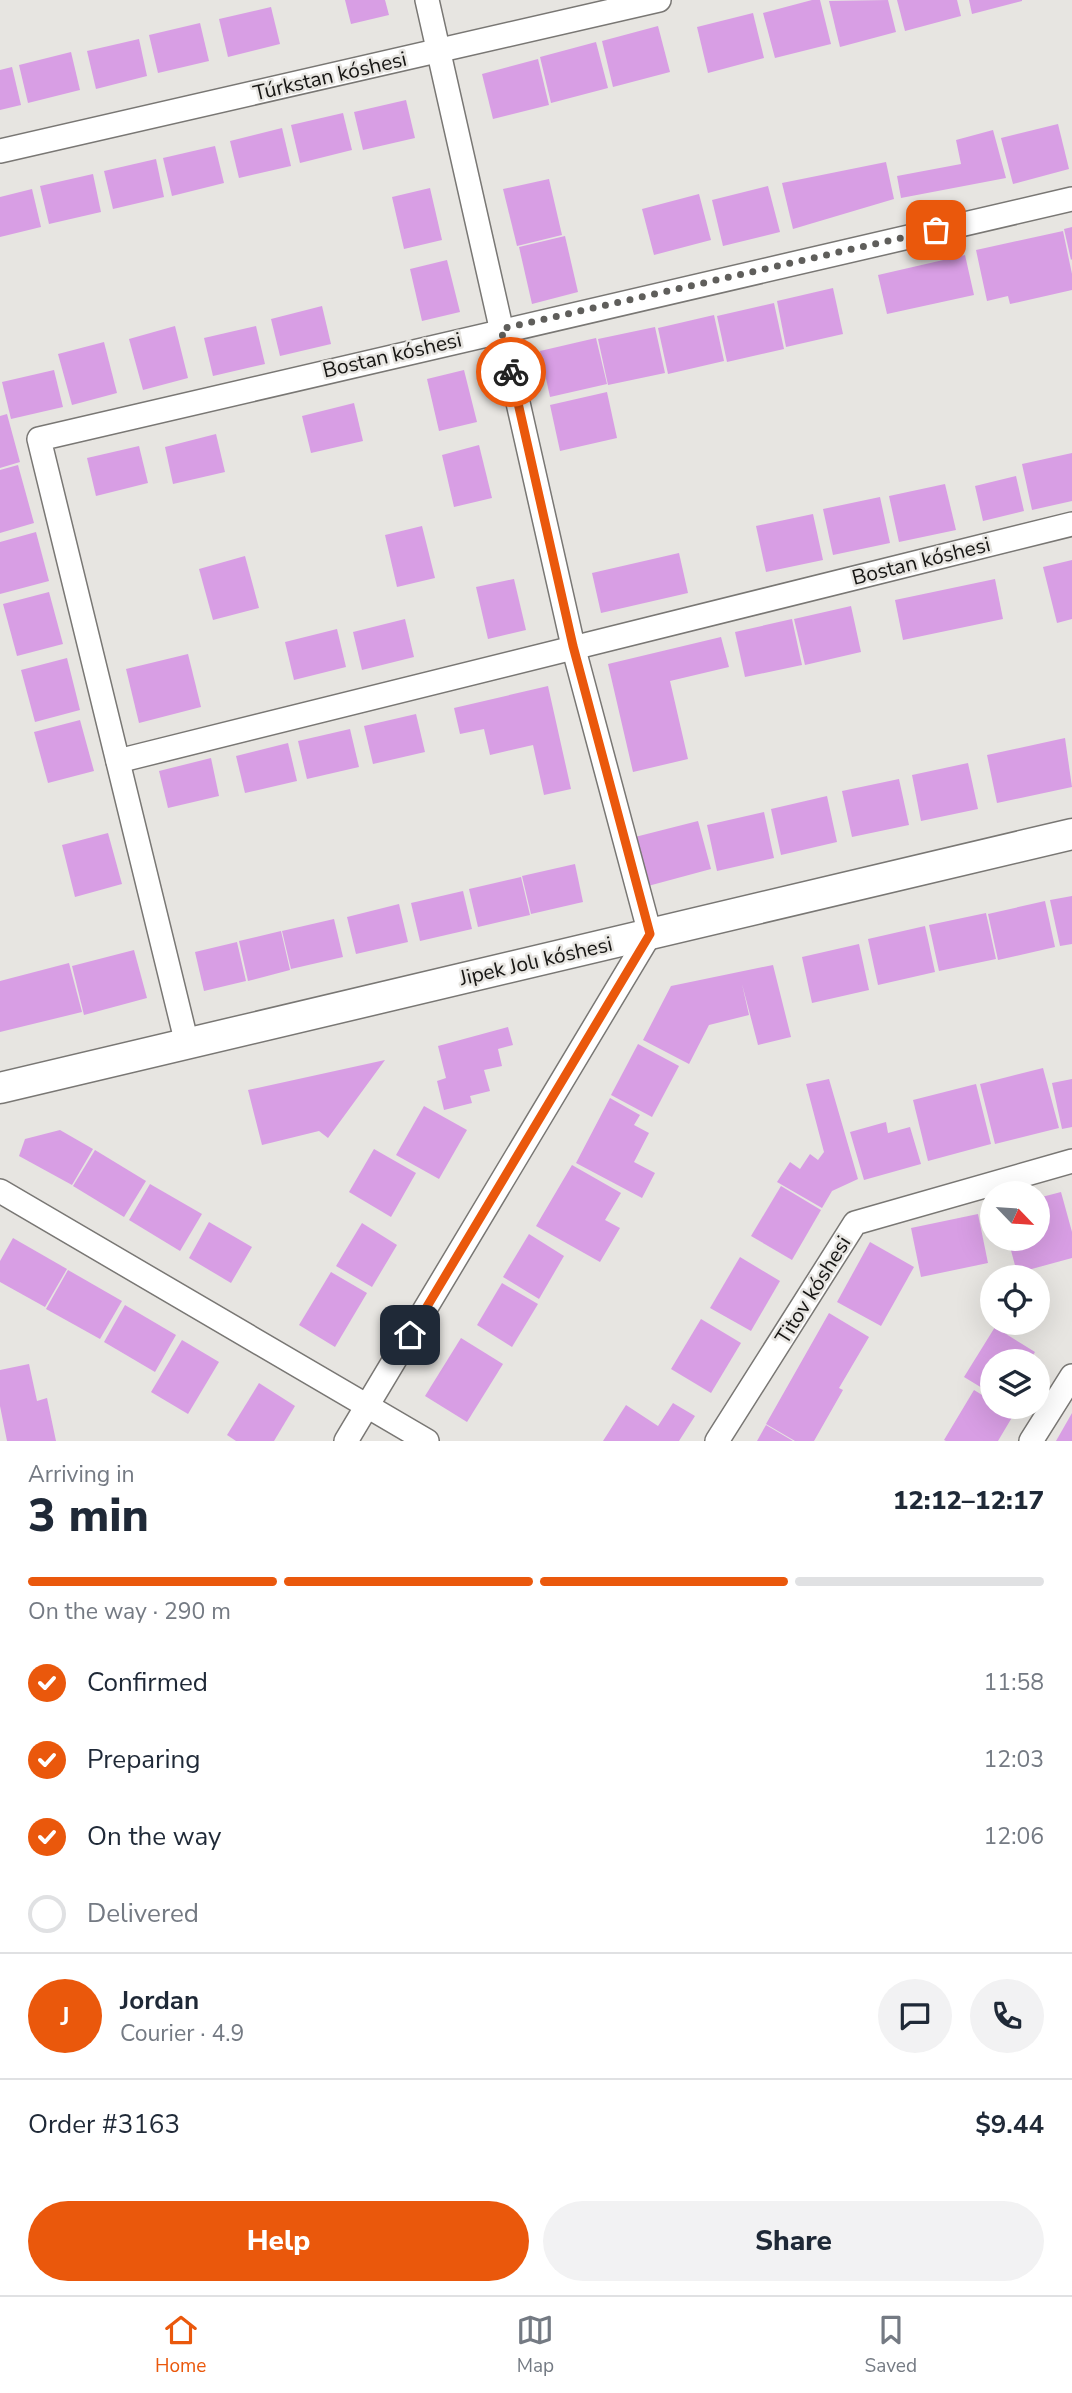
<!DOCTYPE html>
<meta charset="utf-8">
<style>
:root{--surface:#fff;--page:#f2f2f3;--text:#1f2937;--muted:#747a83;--line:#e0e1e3;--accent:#ea580c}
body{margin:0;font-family:"Nunito Sans",sans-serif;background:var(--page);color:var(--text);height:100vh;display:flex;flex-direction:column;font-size:26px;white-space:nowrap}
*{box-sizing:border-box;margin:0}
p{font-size:23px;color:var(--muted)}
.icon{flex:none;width:38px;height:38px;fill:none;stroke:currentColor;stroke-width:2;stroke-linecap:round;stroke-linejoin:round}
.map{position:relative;height:1441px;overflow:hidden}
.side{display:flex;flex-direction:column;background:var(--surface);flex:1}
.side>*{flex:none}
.needle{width:46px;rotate:115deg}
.controls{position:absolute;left:980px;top:1181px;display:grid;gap:14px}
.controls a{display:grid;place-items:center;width:70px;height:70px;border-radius:50%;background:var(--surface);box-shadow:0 7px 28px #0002;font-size:35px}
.pin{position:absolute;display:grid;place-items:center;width:60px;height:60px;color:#fff;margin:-30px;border-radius:14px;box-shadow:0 4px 10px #0006}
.courier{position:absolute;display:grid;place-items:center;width:70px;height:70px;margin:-35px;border:5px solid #ea580c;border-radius:50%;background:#fff;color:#222;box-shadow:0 2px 9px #0007}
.overview em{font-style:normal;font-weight:800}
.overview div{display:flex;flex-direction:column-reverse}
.overview{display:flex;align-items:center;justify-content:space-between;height:119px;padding:0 28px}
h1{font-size:46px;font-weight:800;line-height:52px}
.bar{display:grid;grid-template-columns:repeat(4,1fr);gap:10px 7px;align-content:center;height:84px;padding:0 28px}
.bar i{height:9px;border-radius:5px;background:var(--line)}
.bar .selected{background:var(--accent)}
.bar p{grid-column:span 4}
.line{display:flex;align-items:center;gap:18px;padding:0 28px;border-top:2px solid var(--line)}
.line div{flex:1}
.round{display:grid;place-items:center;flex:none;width:74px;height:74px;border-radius:37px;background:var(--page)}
ol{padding:0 28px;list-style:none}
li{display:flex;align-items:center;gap:21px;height:77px}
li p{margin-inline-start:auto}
li .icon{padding:7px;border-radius:50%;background:var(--accent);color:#fff;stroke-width:4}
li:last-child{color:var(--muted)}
li i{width:38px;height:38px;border:4px solid var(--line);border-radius:50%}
.cta{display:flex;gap:14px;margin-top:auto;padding:14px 28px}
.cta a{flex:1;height:80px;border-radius:42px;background:var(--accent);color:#fff;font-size:28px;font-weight:800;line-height:80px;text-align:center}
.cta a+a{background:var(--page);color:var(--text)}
.tabs{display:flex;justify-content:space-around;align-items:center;height:98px;border-top:2px solid var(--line);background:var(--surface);font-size:19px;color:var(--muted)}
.tabs a{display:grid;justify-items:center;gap:4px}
.tabs .selected{color:var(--accent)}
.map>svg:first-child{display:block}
.building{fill:#d89ee4}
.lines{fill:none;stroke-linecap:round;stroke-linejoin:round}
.minor-casing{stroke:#797774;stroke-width:26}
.tertiary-casing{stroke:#797774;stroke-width:33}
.minor{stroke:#fff;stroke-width:23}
.tertiary{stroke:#fff;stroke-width:30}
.done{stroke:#5f5e5b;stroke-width:7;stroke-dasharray:0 12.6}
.route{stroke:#ea580c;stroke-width:9}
.labels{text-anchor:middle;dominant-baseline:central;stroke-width:5;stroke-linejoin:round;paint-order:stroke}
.street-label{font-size:21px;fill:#161513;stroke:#e7e5e1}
</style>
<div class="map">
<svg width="1072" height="1441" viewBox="0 0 1072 1441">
<rect width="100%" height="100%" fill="#e7e5e1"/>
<g class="building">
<polygon points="345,0 385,0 389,15 351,24"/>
<polygon points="812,0 820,0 831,44 775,58 763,13"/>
<polygon points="888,0 896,32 840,47 829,1"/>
<polygon points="897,0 957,0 961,16 905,31"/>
<polygon points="969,0 1022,0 1022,1 972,14"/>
<polygon points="271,7 280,44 228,57 219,19"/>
<polygon points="753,13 764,58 708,73 697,27"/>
<polygon points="200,23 209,61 158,73 149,35"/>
<polygon points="658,26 670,72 613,87 602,41"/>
<polygon points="139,39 147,76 96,89 87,51"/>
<polygon points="596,42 608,88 551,103 540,57"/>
<polygon points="71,52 80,90 28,103 19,65"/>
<polygon points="538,59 549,105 493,119 482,74"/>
<polygon points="12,67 21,105 0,110 0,70"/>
<polygon points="406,100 415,138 363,150 354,112"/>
<polygon points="343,113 352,150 300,163 291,125"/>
<polygon points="1058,124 1069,169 1013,184 1001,138"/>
<polygon points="282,128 291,166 239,178 230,141"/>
<polygon points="993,130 1006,178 901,198 897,176 961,164 956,140"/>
<polygon points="215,146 224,183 172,196 163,158"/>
<polygon points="156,159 164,197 113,209 104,171"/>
<polygon points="886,162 894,199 793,229 782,183"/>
<polygon points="93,174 101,212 49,224 40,186"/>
<polygon points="549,179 562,235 517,246 503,189"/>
<polygon points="768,186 780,232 723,246 712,200"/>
<polygon points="430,188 442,240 404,249 392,197"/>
<polygon points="32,189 41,227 0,237 0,197"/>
<polygon points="699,194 711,240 654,255 642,209"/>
<polygon points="1072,227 1072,259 1071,260 1064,229"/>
<polygon points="1063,231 1072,274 1072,290 1010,304 1008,296 987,301 976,250"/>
<polygon points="565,236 578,292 532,304 519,247"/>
<polygon points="965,255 974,295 887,314 878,275"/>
<polygon points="447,260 460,312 422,321 410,269"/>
<polygon points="833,288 843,334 786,347 777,301"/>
<polygon points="774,303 784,349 727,362 717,316"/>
<polygon points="322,306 331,344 280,356 271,319"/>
<polygon points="714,315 724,361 668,374 658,328"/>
<polygon points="175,326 188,378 143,390 129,339"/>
<polygon points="256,326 265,364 213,376 204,338"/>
<polygon points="655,327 665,373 608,385 598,339"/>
<polygon points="596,338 607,384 550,397 540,351"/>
<polygon points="104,342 117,393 72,405 58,354"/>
<polygon points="54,370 63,407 11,419 2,382"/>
<polygon points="464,370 477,422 439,431 427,379"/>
<polygon points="607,392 617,438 560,451 550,405"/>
<polygon points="354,403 363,441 311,453 302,416"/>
<polygon points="7,414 20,462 0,468 0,416"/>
<polygon points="216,434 225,472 173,484 165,447"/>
<polygon points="479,445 492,498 454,507 442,455"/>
<polygon points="139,446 148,483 96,496 87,458"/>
<polygon points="1072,453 1072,501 1032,510 1022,464"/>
<polygon points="18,465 34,523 0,533 0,470"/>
<polygon points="1016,476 1024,511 983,521 975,486"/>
<polygon points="945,484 956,530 899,542 889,496"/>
<polygon points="880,497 890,543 833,555 823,509"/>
<polygon points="813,514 823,560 766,572 756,526"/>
<polygon points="422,526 435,578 397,587 385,535"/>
<polygon points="36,532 49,581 0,594 0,542"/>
<polygon points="679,553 688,593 601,613 592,573"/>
<polygon points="245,556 259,608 213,620 199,569"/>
<polygon points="1072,560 1072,619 1057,623 1043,567"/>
<polygon points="514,579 526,630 488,639 476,587"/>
<polygon points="995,579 1003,619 903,640 895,600"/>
<polygon points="49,592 63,644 17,656 3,604"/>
<polygon points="851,606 861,652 805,665 794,619"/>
<polygon points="405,619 414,657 362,670 353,632"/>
<polygon points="792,619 802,665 745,677 735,632"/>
<polygon points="337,629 346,667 294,680 285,642"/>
<polygon points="721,637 729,667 670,681 688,759 633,772 608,664"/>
<polygon points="188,654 201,707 139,723 126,669"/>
<polygon points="67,658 80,710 35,722 21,670"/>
<polygon points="548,686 571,789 544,795 533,745 490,755 484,729 460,734 454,708"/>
<polygon points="416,714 425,752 373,764 364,726"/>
<polygon points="80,720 94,771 48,783 34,732"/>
<polygon points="350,729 359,767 307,779 298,741"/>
<polygon points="1065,738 1072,787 997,803 987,755"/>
<polygon points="288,743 297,781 245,793 236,756"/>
<polygon points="211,758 219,796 168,808 159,771"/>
<polygon points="968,763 978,809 921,821 912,775"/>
<polygon points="899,779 909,825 852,837 842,791"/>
<polygon points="827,796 837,842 781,855 771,809"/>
<polygon points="764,812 774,858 717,871 707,825"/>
<polygon points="698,821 711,869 648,886 635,837"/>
<polygon points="108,833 122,884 75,897 62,845"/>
<polygon points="575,864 583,902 531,914 522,876"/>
<polygon points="521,877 530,915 478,927 469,889"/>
<polygon points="463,891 472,929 420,941 411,903"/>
<polygon points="1072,896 1072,944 1060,946 1050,900"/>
<polygon points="1045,901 1055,947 998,960 988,914"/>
<polygon points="399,904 408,942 356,954 347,917"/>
<polygon points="986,913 996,959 939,971 929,925"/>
<polygon points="334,919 343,957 291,969 282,931"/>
<polygon points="925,926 935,972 878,985 868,939"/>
<polygon points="281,931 290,970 248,981 239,941"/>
<polygon points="237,942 246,981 204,991 195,952"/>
<polygon points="859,944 869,990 812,1003 802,957"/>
<polygon points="134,950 147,998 84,1015 72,966"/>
<polygon points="69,963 82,1012 0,1032 0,981"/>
<polygon points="773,965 791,1037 758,1045 742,984 749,1015 709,1025 689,1064 643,1040 671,986"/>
<polygon points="508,1027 513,1045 498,1049 502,1066 484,1070 490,1091 470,1096 472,1103 444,1110 437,1081 446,1078 438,1046"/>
<polygon points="638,1044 679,1066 652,1117 611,1095"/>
<polygon points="385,1060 328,1138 319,1131 262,1145 248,1090"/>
<polygon points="1043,1068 1059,1128 995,1144 980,1084"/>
<polygon points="829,1079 858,1179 832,1191 822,1208 777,1182 790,1162 800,1169 810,1154 818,1160 824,1152 806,1084"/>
<polygon points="1072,1079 1072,1127 1062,1129 1052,1083"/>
<polygon points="976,1084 991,1144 928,1161 913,1100"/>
<polygon points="610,1098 640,1115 634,1125 649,1133 634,1162 655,1173 642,1198 576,1163"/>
<polygon points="424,1106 467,1130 439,1179 396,1155"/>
<polygon points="886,1122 888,1133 910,1127 921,1164 864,1180 850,1132"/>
<polygon points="60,1130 93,1149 72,1185 19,1156 25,1139"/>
<polygon points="374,1149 416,1173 391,1217 349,1192"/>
<polygon points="95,1150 146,1181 124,1217 73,1186"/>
<polygon points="572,1165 621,1193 605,1220 620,1228 600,1262 536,1226"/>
<polygon points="150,1184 202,1214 180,1251 129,1220"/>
<polygon points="781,1186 821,1210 792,1260 751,1236"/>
<polygon points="1061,1192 1072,1232 1072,1258 1017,1273 1008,1239 1038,1239 1038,1198"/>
<polygon points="978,1214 988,1263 921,1277 911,1228"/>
<polygon points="209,1222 252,1247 231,1283 189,1258"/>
<polygon points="362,1223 397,1245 372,1287 336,1266"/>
<polygon points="529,1234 564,1256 539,1299 503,1277"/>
<polygon points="13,1238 67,1269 45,1307 0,1282 0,1261"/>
<polygon points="870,1242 914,1267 881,1326 837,1302"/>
<polygon points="740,1257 780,1281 751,1331 710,1308"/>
<polygon points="68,1270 122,1301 100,1339 46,1309"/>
<polygon points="331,1272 367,1293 335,1347 299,1325"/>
<polygon points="502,1283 538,1304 512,1347 477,1325"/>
<polygon points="125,1305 176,1335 155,1372 104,1342"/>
<polygon points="829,1313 869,1337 839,1388 843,1390 814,1441 795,1441 766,1424"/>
<polygon points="701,1319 741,1343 711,1393 671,1369"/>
<polygon points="995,1327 1035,1352 1029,1362 992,1362 992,1394 964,1377"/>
<polygon points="461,1338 503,1364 467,1422 425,1396"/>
<polygon points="182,1340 219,1362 188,1414 151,1392"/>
<polygon points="29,1364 37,1401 47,1398 56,1441 7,1441 0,1406 0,1370"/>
<polygon points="259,1383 295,1406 274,1441 236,1441 227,1435"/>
<polygon points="974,1390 992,1401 992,1407 1002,1407 1014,1414 998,1441 946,1441 944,1440"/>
<polygon points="673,1403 695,1416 679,1441 603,1441 626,1405 658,1426"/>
<polygon points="1072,1413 1072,1441 1056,1441"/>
<polygon points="766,1425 793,1441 757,1441"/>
</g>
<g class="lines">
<defs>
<g id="minor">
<polyline points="0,151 659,0"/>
<polyline points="118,761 1072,524"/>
<polyline points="187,1044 39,439 1072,199"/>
<polyline points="0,1191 427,1441"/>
<polyline points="346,1441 650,934 573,646 427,0"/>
<polyline points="717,1441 855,1223 1072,1161"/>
<polyline points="1031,1441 1072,1376"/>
</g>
<polyline id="tertiary" points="0,1088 1072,834"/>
</defs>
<use href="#minor" class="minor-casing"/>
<use href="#tertiary" class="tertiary-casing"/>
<use href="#minor" class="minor"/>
<use href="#tertiary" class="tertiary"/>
</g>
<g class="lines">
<polyline class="done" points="511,372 501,329 936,230"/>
<polyline class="route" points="410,1335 650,934 573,646 511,372"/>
</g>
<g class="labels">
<g class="street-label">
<text transform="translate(330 76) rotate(-13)">Túrkstan kóshesi</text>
<text transform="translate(392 355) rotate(-13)">Bostan kóshesi</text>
<text transform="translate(921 561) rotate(-14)">Bostan kóshesi</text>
<text transform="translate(536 961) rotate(-13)">Jipek Jolı kóshesi</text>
<text transform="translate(813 1290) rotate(-58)">Titov kóshesi</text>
</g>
</g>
</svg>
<div class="controls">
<a><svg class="needle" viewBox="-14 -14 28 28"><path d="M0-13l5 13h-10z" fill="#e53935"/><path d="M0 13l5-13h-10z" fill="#747a83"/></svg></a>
<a><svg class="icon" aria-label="locate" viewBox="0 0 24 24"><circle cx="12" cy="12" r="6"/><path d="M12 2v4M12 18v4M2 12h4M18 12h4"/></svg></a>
<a><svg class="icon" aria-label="layers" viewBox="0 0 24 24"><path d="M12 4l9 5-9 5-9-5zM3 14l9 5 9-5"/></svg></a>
</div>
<div class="pin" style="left:936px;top:230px;background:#ea580c"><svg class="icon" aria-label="bag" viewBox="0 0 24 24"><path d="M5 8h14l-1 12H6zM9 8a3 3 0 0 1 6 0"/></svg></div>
<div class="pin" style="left:410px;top:1335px;background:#1f2937"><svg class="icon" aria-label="home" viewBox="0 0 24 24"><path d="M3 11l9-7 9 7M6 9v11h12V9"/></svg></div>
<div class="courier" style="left:511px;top:372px"><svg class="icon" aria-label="bike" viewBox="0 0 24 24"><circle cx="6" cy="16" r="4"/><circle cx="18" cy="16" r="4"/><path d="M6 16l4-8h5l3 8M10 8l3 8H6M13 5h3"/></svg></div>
</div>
<section class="side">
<div class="overview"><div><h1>3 min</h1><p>Arriving in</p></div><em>12:12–12:17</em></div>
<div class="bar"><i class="selected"></i><i class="selected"></i><i class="selected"></i><i></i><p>On the way · 290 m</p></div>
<ol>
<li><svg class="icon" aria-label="check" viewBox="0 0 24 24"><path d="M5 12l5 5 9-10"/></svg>Confirmed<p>11:58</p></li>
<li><svg class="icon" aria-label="check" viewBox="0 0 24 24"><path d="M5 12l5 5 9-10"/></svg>Preparing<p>12:03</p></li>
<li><svg class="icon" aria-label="check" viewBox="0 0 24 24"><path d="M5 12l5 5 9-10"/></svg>On the way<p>12:06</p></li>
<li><i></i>Delivered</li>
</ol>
<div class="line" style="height:126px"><b class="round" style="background:var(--accent);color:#fff">J</b><div><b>Jordan</b><p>Courier · 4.9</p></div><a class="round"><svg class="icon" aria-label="chat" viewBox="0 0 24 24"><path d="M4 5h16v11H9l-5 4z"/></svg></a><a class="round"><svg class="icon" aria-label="phone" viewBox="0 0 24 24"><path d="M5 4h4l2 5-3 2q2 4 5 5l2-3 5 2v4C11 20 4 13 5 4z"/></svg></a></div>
<div class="line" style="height:91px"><div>Order #3163</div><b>$9.44</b></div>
<div class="cta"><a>Help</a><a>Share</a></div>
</section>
<nav class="tabs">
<a class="selected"><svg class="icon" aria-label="home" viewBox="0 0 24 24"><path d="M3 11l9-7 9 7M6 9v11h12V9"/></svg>Home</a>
<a><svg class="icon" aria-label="map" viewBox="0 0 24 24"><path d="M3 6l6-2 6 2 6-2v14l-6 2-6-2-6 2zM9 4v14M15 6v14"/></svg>Map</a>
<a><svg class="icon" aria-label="saved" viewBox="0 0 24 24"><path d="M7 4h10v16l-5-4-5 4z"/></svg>Saved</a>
</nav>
